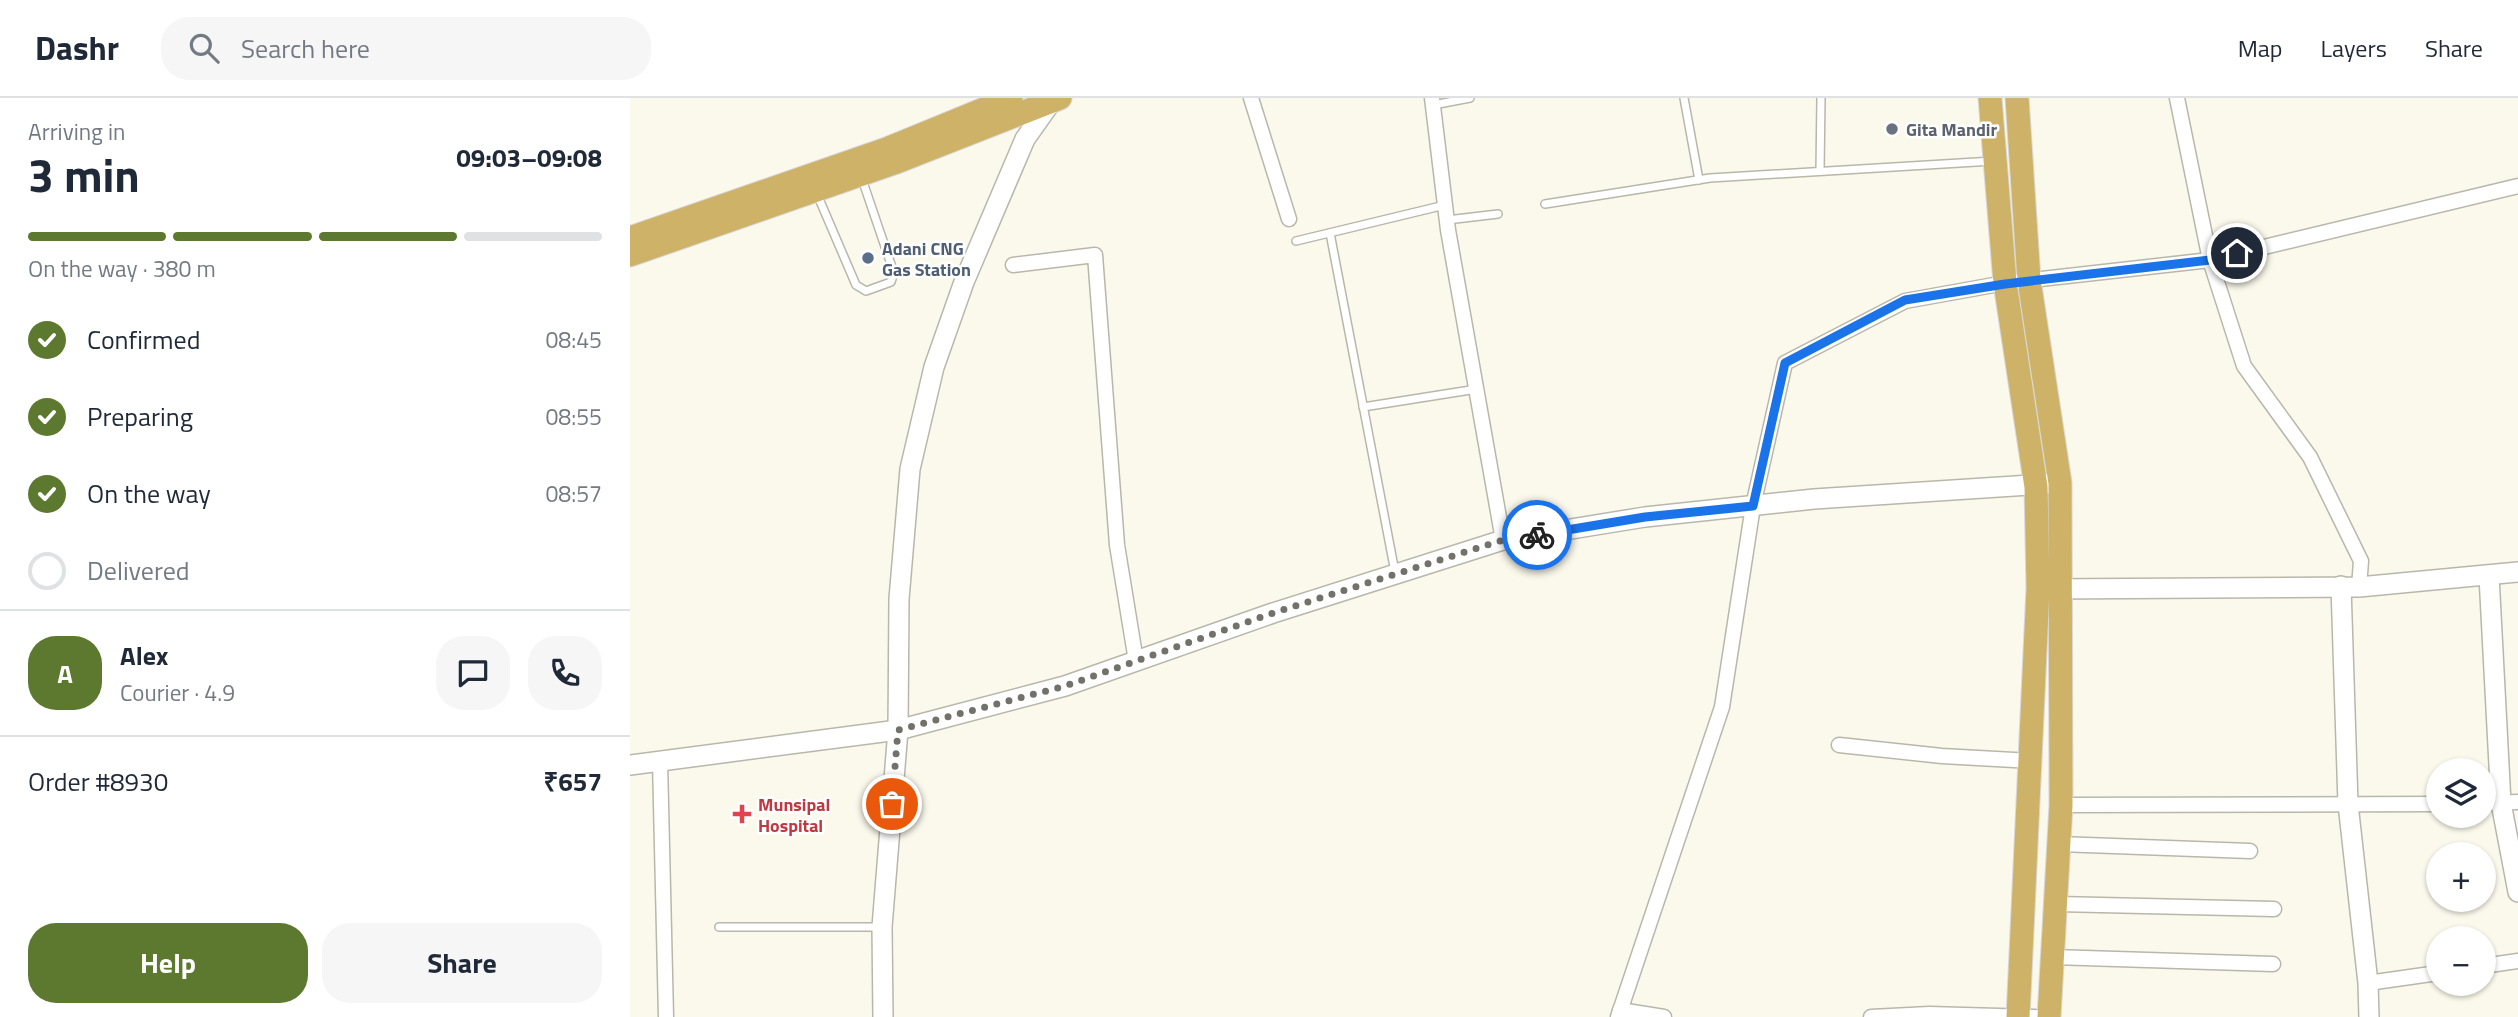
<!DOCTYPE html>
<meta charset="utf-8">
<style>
:root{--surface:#fff;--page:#f6f6f7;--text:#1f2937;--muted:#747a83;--line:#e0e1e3;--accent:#5c792f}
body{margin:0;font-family:"Titillium Web",sans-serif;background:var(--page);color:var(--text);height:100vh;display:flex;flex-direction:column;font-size:26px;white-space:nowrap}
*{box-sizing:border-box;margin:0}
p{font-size:23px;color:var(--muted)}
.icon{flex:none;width:38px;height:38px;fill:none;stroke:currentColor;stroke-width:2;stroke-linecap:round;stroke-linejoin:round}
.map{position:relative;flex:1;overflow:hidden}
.details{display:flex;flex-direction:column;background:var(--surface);width:630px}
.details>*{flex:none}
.buttons{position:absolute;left:1796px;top:660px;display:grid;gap:14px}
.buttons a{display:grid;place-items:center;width:70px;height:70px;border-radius:50%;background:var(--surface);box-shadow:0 2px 5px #0004;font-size:35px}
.pin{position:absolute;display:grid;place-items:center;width:60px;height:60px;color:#fff;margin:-30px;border:4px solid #fff;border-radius:50%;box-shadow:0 2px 7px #0007}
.courier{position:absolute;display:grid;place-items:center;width:70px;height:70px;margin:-35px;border:5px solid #1a73e8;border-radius:50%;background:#fff;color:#222;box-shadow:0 2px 9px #0007}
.overview em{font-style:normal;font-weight:700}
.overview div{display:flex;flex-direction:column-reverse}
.overview{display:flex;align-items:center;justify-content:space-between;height:119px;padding:0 28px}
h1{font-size:46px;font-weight:700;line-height:52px}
.bar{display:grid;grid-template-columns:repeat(4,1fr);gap:10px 7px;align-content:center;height:84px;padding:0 28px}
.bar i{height:9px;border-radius:5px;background:var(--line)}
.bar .active{background:var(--accent)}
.bar p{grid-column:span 4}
.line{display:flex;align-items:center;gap:18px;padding:0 28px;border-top:2px solid var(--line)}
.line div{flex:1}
.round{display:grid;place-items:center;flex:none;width:74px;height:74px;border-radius:28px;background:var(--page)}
ol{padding:0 28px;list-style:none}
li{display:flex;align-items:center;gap:21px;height:77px}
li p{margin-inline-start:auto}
li .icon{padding:7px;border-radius:50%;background:var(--accent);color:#fff;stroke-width:4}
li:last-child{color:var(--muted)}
li i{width:38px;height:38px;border:4px solid var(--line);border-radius:50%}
.button{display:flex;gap:14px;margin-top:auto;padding:14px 28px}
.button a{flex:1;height:80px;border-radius:28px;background:var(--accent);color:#fff;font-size:28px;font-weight:700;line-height:80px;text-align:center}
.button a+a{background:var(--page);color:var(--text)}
header{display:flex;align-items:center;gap:42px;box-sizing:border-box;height:98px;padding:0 35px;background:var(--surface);border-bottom:2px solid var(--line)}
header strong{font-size:33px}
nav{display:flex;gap:38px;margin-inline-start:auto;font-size:24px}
.search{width:490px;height:63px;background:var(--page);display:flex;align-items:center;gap:18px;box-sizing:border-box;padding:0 24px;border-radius:28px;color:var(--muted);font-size:26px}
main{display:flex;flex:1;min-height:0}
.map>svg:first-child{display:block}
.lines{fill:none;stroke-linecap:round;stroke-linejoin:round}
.service-casing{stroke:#b9b7ab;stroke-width:10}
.minor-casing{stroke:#b9b7ab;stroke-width:17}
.tertiary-casing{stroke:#b9b7ab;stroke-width:22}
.primary-casing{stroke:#d9d8d8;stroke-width:25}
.service{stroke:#fff;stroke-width:7}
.minor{stroke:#fff;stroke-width:14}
.tertiary{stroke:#fff;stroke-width:19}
.primary{stroke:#ceb267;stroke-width:23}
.done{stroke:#73726a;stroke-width:7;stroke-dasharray:0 12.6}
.route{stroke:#1a73e8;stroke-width:9}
.worship-dot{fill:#6b7280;stroke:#fff;stroke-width:2.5}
.service-dot{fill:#5c6f8a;stroke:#fff;stroke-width:2.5}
.health-dot{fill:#e0444e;stroke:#fff;stroke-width:2.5}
.labels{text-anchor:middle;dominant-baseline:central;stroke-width:5;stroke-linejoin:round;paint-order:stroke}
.worship-label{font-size:18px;font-weight:bold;fill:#5b616d;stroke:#fff;text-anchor:start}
.service-label{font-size:18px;font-weight:bold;fill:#4e5e75;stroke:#fff;text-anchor:start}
.health-label{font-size:18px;font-weight:bold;fill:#be3a42;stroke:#fff;text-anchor:start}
</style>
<header>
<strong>Dashr</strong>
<div class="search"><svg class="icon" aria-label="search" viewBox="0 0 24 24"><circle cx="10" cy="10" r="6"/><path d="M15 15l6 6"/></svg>Search here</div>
<nav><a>Map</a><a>Layers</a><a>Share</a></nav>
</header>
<main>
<section class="details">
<div class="overview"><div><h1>3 min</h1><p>Arriving in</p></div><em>09:03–09:08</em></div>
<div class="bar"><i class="active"></i><i class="active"></i><i class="active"></i><i></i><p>On the way · 380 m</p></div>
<ol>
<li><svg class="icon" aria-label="check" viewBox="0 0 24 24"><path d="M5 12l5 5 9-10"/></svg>Confirmed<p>08:45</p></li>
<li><svg class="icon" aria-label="check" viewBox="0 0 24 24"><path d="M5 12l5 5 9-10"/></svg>Preparing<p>08:55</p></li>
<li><svg class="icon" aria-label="check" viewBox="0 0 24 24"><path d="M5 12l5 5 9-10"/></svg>On the way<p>08:57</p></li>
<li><i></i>Delivered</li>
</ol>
<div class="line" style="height:126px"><b class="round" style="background:var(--accent);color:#fff">A</b><div><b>Alex</b><p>Courier · 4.9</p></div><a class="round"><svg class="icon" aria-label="chat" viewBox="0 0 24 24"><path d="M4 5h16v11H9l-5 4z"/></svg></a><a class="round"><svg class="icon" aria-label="phone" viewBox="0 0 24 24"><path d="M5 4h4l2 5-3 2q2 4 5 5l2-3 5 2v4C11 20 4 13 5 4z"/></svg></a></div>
<div class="line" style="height:91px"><div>Order #8930</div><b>₹657</b></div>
<div class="button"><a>Help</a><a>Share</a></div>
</section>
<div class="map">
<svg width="1888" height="919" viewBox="0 0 1888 919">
<rect width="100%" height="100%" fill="#fbf9ec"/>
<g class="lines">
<defs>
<g id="service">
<polyline points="1054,0 1069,82"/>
<polyline points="803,7 840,0"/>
<polyline points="1190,73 1191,0"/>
<polyline points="187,96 226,187 236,193 261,184 264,175 232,81"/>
<polyline points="915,106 1080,80 1363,63"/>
<polyline points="817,122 868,116"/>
<polyline points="700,135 765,474"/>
<polyline points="666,143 815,107"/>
<polyline points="733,309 847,291"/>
<polyline points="89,829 250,829"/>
</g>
<g id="minor">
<polyline points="621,0 659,121"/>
<polyline points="802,0 818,132 873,442"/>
<polyline points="1547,0 1580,162 1614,268 1680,359 1731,463 1729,489"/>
<polyline points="383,167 465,157 487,447 506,563"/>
<polyline points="1209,647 1312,658 1402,663"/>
<polyline points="30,663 36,919"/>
<polyline points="1853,705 1888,704"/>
<polyline points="1431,707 1808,706"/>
<polyline points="1429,746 1620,753"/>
<polyline points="1427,806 1644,811"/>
<polyline points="1423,859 1643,866"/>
<polyline points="1853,868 1888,863"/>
<polyline points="1738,885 1808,875"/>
<polyline points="990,912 1034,919"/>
<polyline points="988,919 1092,609 1123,408 1155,265 1275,203 1375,185 1580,162 1888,88"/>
<polyline points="1241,919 1299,916 1405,919"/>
</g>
<g id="tertiary">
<polyline points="1859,478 1871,705 1888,794"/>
<polyline points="1711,488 1718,706 1738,885 1739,919"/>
<polyline points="1417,491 1729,489 1888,474"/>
<polyline points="0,667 268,632 435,588 643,515 873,442 1015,419 1184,401 1430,385"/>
<polyline points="253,919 252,829 268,632 269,501 280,371 304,269 334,184 395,41 424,0"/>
</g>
<g id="primary">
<polyline points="1360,0 1375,185 1406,389 1408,490 1388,919"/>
<polyline points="1387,0 1399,182 1430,385 1431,707 1419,919"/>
<polyline points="0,140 259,50 381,0"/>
<polyline points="0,157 264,65 430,0"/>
</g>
</defs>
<use href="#service" class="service-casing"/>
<use href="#minor" class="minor-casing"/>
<use href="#tertiary" class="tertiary-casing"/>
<use href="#primary" class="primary-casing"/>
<use href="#service" class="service"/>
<use href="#minor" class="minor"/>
<use href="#tertiary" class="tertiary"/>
<use href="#primary" class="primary"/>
</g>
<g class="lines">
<polyline class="done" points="262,706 268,632 435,588 643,515 873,442 907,437"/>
<polyline class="route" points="907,437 1015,419 1123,408 1155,265 1275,202 1375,186 1580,162 1607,155"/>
</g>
<circle class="worship-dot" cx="1262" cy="31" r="7"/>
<circle class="service-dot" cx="238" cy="160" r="7"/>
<path class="health-dot" d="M108.5 705.5h7v7h7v7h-7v7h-7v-7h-7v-7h7z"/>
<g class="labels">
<g class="worship-label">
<text x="1276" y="31">Gita Mandir</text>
</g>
<g class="service-label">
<text x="252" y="150">Adani CNG<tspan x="252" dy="21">Gas Station</tspan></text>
</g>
<g class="health-label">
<text x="128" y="706">Munsipal<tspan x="128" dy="21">Hospital</tspan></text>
</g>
</g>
</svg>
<div class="buttons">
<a><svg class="icon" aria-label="layers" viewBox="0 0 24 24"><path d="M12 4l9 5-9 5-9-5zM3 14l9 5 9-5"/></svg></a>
<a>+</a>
<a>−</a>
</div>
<div class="pin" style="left:262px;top:706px;background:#ea580c"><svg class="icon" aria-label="bag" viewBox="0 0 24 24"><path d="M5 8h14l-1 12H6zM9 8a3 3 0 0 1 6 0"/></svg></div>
<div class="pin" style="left:1607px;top:155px;background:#1f2937"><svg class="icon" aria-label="home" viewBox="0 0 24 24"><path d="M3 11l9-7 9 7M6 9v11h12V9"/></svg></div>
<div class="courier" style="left:907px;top:437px"><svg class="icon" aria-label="bike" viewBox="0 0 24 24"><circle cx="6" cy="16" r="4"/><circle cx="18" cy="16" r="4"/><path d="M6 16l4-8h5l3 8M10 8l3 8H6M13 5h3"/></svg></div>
</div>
</main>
